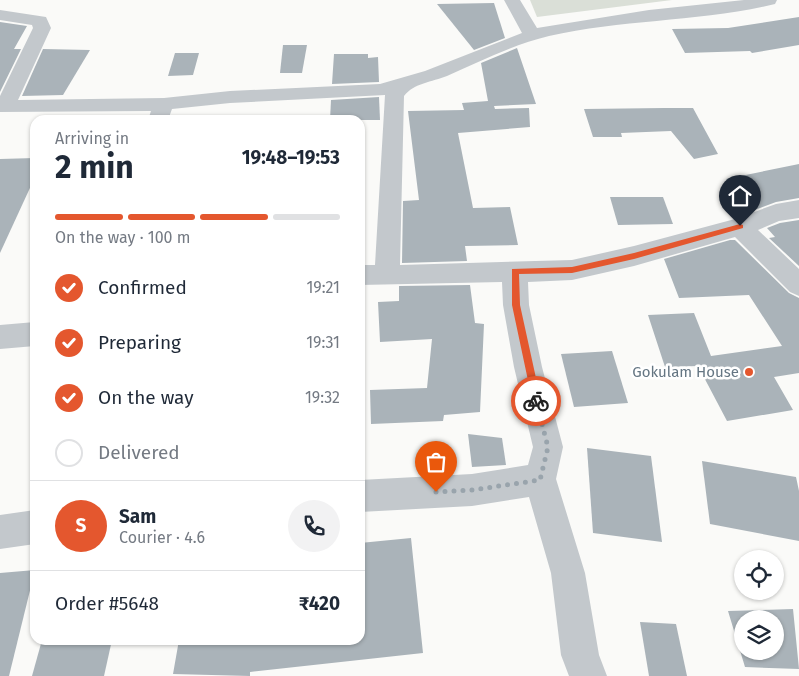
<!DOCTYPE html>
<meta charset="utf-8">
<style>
:root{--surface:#fff;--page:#f2f2f3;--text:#1f2937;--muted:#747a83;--line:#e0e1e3;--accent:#e4572e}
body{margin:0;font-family:"Fira Sans",sans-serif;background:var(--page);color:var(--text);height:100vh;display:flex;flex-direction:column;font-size:19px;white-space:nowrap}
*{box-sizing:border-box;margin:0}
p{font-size:16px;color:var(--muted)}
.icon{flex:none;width:28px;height:28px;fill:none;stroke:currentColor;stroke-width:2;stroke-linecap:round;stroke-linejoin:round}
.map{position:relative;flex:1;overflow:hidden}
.panel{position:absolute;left:30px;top:115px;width:335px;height:530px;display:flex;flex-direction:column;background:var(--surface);border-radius:15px;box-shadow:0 1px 4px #0004}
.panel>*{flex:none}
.fabs{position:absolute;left:734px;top:550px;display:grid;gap:10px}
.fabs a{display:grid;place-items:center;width:50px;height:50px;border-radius:50%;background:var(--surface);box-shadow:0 1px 4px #0004;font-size:25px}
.pin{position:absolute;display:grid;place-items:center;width:42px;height:42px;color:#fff;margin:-51px -21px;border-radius:50% 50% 50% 0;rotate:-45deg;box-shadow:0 0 5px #0007}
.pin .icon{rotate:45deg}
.courier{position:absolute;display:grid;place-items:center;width:50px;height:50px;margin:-25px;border:4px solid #e4572e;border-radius:50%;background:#fff;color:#222;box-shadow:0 1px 6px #0007}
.headline em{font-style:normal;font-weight:700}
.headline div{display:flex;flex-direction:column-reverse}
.headline{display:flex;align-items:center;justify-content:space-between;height:85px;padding:0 25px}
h1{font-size:32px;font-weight:700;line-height:38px}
.bar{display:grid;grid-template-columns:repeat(4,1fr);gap:8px 5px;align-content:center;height:60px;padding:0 25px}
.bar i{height:6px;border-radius:4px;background:var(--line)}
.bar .selected{background:var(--accent)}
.bar p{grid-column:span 4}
.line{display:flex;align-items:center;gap:12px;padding:0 25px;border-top:1px solid var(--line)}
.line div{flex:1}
.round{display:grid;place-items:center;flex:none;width:52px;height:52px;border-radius:26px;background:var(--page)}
ol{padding:0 25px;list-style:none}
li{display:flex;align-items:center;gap:15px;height:55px}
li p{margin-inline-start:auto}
li .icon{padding:5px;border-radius:50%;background:var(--accent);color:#fff;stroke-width:4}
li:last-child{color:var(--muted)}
li i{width:28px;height:28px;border:2px solid var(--line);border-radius:50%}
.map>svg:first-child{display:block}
.green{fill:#dadfd7}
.building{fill:#aab3b9;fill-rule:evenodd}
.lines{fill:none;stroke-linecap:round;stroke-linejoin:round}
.minor{fill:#c3c8cc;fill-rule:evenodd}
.route{fill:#e4572e}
.done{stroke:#99a4ac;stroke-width:5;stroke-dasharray:0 9}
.poi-dot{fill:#e4572e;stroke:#fff;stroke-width:2}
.labels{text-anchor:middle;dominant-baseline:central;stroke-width:5;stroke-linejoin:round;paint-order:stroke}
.poi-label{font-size:15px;fill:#657683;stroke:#fff;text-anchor:end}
</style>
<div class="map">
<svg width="799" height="676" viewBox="0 0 799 676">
<rect width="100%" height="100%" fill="#fafaf8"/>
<polygon class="green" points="530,0 672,0 537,17"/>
<g class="building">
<polygon points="494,3 505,38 474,50 437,4"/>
<polygon points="799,17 799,45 752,53 750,51 685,53 672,29 728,28"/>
<polygon points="0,22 27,26 14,49 21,49 0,92"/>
<polygon points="283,45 307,45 302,73 280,73"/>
<polygon points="517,48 536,104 494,106 495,109 529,108 530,127 458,133 473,208 510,207 518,245 465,246 467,261 402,263 403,201 419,200 408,111 464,110 462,103 488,101 481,63"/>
<polygon points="43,49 90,50 63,95 22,96"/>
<polygon points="175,53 199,53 193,75 168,76"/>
<polygon points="334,54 368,54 368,58 378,57 379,82 332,84"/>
<polygon points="379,97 380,120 330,120 331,100"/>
<polygon points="664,108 693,108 718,154 694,159 671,131 621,133 622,137 593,137 584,109"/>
<polygon points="35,158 35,177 0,253 0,159"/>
<polygon points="799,164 799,198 776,202 752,211 726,179"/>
<polygon points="610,197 663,197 673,224 618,225"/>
<polygon points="799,220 799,266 769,238 775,237 767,228 780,223"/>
<polygon points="730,240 735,240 789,293 799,298 799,373 774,377 793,410 727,421 698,366 665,367 648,315 694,313 711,356 782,346 749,295 679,298 664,259"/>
<polygon points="470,285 475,323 484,324 480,412 444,415 443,421 371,424 370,390 427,388 432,339 380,342 378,302 399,301 399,286"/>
<polygon points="612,351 628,403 574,407 561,354"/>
<polygon points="468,434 502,438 506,465 472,467"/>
<polygon points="587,448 651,456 662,542 593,533"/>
<polygon points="702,461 796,477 799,491 799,541 710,524"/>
<polygon points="411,538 423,653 250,672 250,676 173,674 179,640 360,640 360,543"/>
<polygon points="35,570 9,676 0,676 0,573"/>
<path d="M793 609 799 669 745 667 728 611ZM742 619H775V651H742Z"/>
<polygon points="640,622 676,624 687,676 649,676"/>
<polygon points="42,640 112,640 104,676 32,676"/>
</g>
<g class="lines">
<g class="minor">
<path d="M504 0H520L537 28 649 10 744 0H777L775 4C701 22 624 19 549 36 515 44 480 61 447 76 432 82 414 83 404 96L400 265 572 260 634 246 735 219 776 204 799 200V218L779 221 758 230 799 269V296L790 292 735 237 634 266 572 280 528 282 529 305 542 367 563 447 556 479 585 573 599 655 607 676H569L561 655 551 573 529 497 472 506 360 512V480L472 474 528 465 533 447 514 367 503 305 502 282 360 285V265H375L385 95 230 103 172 109 168 120H148L151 111 0 112V96L33 28 32 25 0 20V10L46 17 51 28 18 100 164 98 230 91 380 84 425 71 522 33Z"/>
<polygon points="35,322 35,346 0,349 0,325"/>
<polygon points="35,510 35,544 0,549 0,515"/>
</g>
</g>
<polygon class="route" points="740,224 743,225 743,228 634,259 572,273 519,274 520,305 541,401 536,405 533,404 512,305 512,269 572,267 634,253"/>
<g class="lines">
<polyline class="done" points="436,492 472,490 540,480 548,447 536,401"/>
</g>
<circle class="poi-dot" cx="749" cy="372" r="5"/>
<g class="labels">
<g class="poi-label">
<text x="739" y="372">Gokulam House</text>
</g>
</g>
</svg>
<div class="fabs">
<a><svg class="icon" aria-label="locate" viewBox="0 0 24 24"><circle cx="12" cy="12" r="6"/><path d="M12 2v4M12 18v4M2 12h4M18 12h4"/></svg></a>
<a><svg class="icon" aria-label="layers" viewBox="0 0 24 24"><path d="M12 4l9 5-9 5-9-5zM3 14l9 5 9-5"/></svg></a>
</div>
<div class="pin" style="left:436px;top:492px;background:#ea580c"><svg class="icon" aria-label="bag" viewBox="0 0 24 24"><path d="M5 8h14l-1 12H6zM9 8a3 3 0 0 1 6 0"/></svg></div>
<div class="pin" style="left:740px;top:226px;background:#1f2937"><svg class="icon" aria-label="home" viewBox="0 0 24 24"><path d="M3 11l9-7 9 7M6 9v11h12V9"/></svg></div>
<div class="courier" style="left:536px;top:401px"><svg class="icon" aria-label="bike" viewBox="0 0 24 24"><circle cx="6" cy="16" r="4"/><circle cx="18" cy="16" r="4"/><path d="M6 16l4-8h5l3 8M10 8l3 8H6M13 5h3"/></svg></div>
<section class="panel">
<div class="headline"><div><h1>2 min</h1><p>Arriving in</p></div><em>19:48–19:53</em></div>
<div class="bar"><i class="selected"></i><i class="selected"></i><i class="selected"></i><i></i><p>On the way · 100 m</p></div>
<ol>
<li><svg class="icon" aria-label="check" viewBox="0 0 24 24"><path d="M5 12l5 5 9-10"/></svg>Confirmed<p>19:21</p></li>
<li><svg class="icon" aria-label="check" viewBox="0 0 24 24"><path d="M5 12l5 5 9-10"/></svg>Preparing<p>19:31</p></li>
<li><svg class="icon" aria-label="check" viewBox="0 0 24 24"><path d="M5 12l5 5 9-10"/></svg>On the way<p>19:32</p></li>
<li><i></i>Delivered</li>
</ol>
<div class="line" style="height:90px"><b class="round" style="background:var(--accent);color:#fff">S</b><div><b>Sam</b><p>Courier · 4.6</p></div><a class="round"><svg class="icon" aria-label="phone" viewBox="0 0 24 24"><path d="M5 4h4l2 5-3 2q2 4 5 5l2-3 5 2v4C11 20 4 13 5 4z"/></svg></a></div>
<div class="line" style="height:65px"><div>Order #5648</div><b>₹420</b></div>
</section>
</div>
